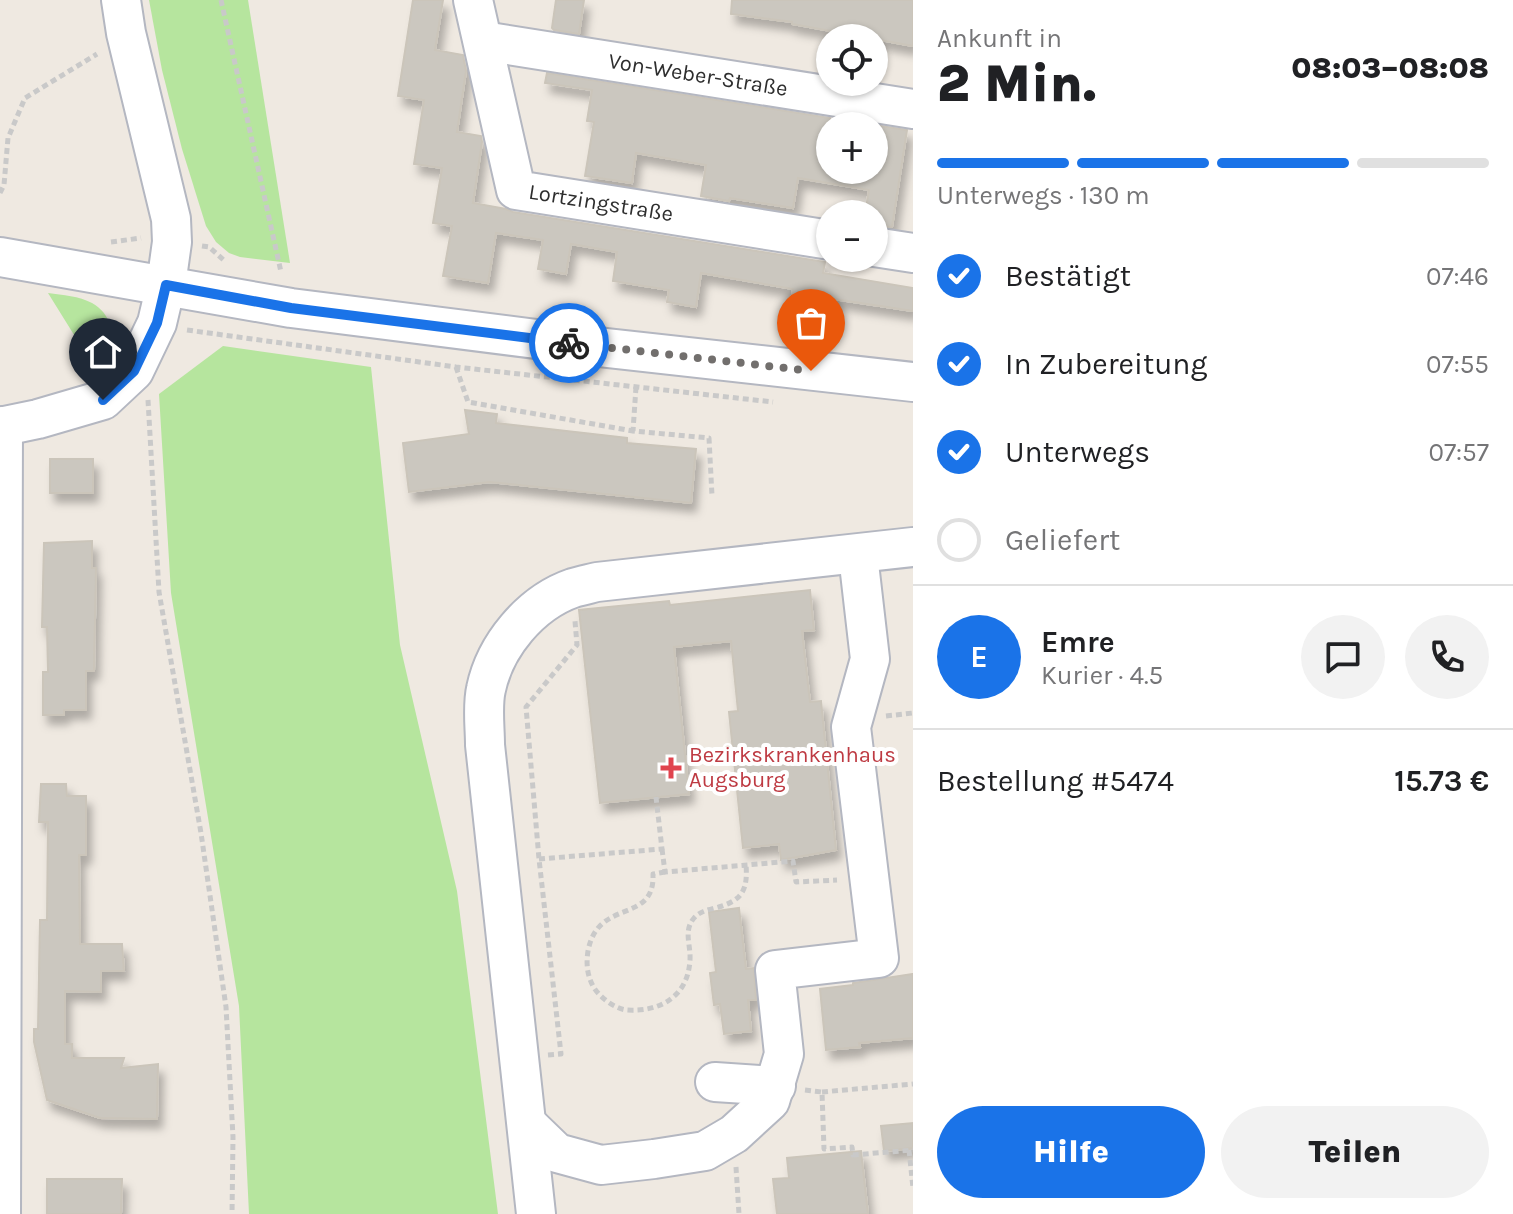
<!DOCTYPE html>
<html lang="de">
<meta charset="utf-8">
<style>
:root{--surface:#fff;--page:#f2f2f2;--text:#202124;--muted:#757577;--line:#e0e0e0;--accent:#1a73e8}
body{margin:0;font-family:Karla,sans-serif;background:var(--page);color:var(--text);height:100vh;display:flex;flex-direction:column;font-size:30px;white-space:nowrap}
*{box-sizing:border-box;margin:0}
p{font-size:26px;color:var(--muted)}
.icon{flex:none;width:44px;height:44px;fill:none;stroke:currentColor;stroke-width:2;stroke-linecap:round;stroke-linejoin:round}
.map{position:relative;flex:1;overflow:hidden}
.panel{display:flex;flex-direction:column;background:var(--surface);width:600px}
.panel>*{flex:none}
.controls{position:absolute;left:816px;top:24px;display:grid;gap:16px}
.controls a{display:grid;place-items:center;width:72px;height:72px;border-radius:50%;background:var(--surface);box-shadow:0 2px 6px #0004;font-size:40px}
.pin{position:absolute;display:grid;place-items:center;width:68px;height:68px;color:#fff;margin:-82px -34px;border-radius:50% 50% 50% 0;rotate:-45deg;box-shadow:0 0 8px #0007}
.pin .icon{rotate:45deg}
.courier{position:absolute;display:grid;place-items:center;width:80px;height:80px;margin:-40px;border:6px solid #1a73e8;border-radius:50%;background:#fff;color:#222;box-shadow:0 2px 10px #0007}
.summary em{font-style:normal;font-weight:800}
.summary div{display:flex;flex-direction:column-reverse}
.summary{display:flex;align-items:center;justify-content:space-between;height:136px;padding:0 24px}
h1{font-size:52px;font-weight:800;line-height:60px}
.bar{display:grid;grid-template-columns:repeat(4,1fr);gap:12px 8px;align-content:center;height:96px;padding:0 24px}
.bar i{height:10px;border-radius:6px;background:var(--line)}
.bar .selected{background:var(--accent)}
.bar p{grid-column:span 4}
.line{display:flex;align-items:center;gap:20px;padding:0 24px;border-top:2px solid var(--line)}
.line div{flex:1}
.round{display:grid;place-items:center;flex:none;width:84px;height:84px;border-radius:42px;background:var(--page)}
ol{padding:0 24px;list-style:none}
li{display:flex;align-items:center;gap:24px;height:88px}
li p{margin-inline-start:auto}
li .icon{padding:8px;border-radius:50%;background:var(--accent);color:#fff;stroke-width:4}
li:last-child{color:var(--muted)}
li i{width:44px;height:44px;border:4px solid var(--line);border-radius:50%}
.action{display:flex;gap:16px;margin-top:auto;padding:16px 24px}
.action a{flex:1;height:92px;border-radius:48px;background:var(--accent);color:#fff;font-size:32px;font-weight:800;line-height:92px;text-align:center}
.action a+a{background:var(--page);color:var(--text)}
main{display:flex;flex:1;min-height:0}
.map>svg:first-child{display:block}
.green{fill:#b6e59e}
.building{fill:#cbc7bf;stroke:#cbc5ba;stroke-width:2;filter:url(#shadow)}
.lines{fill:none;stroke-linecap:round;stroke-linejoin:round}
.minor-casing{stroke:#b4b7c1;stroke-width:42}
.path{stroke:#c9c9c9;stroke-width:5;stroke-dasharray:6 4;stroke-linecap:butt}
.minor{stroke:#fff;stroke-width:38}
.done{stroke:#726f6d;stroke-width:8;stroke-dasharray:0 14.4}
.route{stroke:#1a73e8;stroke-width:10}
.health-dot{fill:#e0444e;stroke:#fff;stroke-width:3}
.labels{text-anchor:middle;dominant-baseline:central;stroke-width:8;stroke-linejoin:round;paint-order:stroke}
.street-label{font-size:22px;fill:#2e2e2e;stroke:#fff}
.health-label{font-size:22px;fill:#be3a42;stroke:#fff;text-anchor:start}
</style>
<main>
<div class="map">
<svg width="913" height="1214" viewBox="0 0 913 1214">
<defs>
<filter id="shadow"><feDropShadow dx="5" dy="9" stdDeviation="4" flood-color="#0004"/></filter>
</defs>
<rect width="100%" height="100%" fill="#efe9e1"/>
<g class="green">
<polygon points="149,0 248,0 290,263 240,257 229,253 216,242 206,226 182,149 162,70"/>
<path d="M48 293C63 295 79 296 92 303 110 313 117 334 107 352 103 358 98 362 94 367Z"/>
<polygon points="223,346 371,367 400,645 457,891 498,1214 249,1214 239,1006 171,593 159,394"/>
</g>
<g class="building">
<polygon points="413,0 443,0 435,50 463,55 466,71 457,132 481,136 482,142 473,203 506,209 513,212 825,262 823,273 913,288 913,311 820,297 817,314 790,308 793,289 701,273 696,307 667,302 669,290 613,281 617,252 571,244 566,274 538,269 543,240 496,233 488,283 443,276 452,226 433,223 442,168 414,164 424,100 398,96"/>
<polygon points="556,0 584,0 579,34 554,30 552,28"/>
<polygon points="732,0 913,0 913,46 792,24 792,22 731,14"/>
<polygon points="547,73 830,118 830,170 874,170 874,125 907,130 892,227 874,226 874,214 865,214 869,190 798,178 793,208 730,198 729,201 701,196 706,165 636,153 632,183 585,176 594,122 587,121 592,90 545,83"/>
<polygon points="465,410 497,414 496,423 627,438 627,443 696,449 691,503 490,482 409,492 403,443 469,434"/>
<rect x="50" y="459" width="43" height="34"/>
<polygon points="92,541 92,568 96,568 94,671 86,671 86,710 64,710 64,715 43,715 43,672 48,672 47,627 42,627 44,543"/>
<polygon points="810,590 814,630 802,631 810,702 821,701 836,850 781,860 779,844 743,848 729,712 738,711 731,641 674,647 689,794 600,803 579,610 669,601 670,605"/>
<polygon points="41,784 66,784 67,796 86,796 86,855 79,855 80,944 122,944 124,971 101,971 101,992 65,991 65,1044 72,1044 72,1058 124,1058 121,1068 158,1064 157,1119 100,1118 47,1100 34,1042 34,1029 38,1029 40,920 47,920 48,822 39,822"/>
<polygon points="739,908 746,969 754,968 756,1000 748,1000 751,1031 724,1034 720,1004 714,1005 710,973 716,972 709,912"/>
<polygon points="913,974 913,1038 859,1043 860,1047 826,1050 820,989 853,985 853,983"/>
<polygon points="913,1123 913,1148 884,1151 881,1126"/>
<polygon points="861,1151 868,1214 777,1214 773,1179 789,1178 787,1158"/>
<polygon points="47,1179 122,1179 121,1214 47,1214"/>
</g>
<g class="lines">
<defs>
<g id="minor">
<polyline points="473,0 516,190 830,240"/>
<polyline points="483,41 913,109"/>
<polyline points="874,247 913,253"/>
<polyline points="0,257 291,308 607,348 913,382"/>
<polyline points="0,427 38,419 103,400 134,371 157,323 166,285 172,242 171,219 126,33 121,0"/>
<polyline points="715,1082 776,1086"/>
<polyline points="527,1124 557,1153 601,1165 654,1159 705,1151 734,1134 770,1101 784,1054 775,970 879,958 851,727 870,659 858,555"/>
<polyline points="1,1214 3,426"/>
<path d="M536 1214 485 745C485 727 482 706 486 689 495 646 530 603 573 588 580 586 589 584 597 582L913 547"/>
</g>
</defs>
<use href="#minor" class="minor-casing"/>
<g class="path">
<polyline points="221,0 281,272"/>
<polyline points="0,193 4,185 8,138 25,98 97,54"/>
<polyline points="111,242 141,238"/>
<polyline points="202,246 209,247 226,262"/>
<polyline points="187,330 456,367 773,402"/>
<polyline points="456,367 468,402 633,431"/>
<polyline points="636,387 633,431 709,438 712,496"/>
<polyline points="148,400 159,592 201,833 226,1007 233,1137 232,1214"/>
<polyline points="886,716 913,713"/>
<polyline points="662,849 665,872 793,861 796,882 837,880"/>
<polyline points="539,859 662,849 656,797"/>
<path d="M665 872 653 874C655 925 598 897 588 951 586 963 587 975 593 986 599 997 615 1009 627 1010 661 1012 688 996 690 960 691 945 683 931 694 918 699 912 707 910 715 908 742 901 748 891 746 864"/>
<polyline points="548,1055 561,1054 539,859 526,707 577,645 575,621"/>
<polyline points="805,1090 822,1092 824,1149 852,1147 853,1155 913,1150"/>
<polyline points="822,1092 913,1084"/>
<polyline points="909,1150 913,1188"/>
<polyline points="736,1167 739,1214"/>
</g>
<use href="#minor" class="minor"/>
</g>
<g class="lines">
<polyline class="done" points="569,343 811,371"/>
<polyline class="route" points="103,400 134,371 157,323 166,285 291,308 569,343"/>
</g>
<path class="health-dot" d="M667 756h8v8h8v8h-8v8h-8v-8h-8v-8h8z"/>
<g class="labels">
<g class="street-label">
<text transform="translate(698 75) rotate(9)">Von-Weber-Straße</text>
<text transform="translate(601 203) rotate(9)">Lortzingstraße</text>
</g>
<g class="health-label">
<text x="689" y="755">Bezirkskrankenhaus<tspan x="689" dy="25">Augsburg</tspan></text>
</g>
</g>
</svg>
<div class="controls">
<a><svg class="icon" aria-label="locate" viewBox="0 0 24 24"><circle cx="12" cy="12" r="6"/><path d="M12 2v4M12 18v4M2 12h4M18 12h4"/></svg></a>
<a>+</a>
<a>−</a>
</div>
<div class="pin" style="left:811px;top:371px;background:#ea580c"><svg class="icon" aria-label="bag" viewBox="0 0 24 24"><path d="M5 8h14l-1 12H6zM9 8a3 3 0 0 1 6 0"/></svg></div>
<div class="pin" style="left:103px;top:400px;background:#1f2937"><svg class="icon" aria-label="home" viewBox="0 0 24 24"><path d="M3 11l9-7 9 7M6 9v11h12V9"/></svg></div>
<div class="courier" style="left:569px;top:343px"><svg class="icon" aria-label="bike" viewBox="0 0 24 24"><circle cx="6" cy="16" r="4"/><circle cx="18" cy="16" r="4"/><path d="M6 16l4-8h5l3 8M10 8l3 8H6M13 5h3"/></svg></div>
</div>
<section class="panel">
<div class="summary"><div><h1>2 Min.</h1><p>Ankunft in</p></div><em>08:03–08:08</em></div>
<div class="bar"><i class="selected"></i><i class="selected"></i><i class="selected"></i><i></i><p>Unterwegs · 130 m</p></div>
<ol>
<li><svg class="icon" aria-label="check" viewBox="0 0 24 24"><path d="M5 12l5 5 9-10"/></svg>Bestätigt<p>07:46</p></li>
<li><svg class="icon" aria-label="check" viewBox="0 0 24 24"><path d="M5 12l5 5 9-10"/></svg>In Zubereitung<p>07:55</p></li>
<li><svg class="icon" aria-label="check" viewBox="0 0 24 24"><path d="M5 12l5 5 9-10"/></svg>Unterwegs<p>07:57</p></li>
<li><i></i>Geliefert</li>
</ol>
<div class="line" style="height:144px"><b class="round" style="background:var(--accent);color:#fff">E</b><div><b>Emre</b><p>Kurier · 4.5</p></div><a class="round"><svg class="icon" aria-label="chat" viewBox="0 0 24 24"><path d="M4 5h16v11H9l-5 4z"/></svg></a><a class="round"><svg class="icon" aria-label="phone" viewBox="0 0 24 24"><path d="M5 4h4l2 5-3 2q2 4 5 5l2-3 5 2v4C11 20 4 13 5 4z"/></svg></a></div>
<div class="line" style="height:104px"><div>Bestellung #5474</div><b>15.73 €</b></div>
<div class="action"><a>Hilfe</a><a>Teilen</a></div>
</section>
</main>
